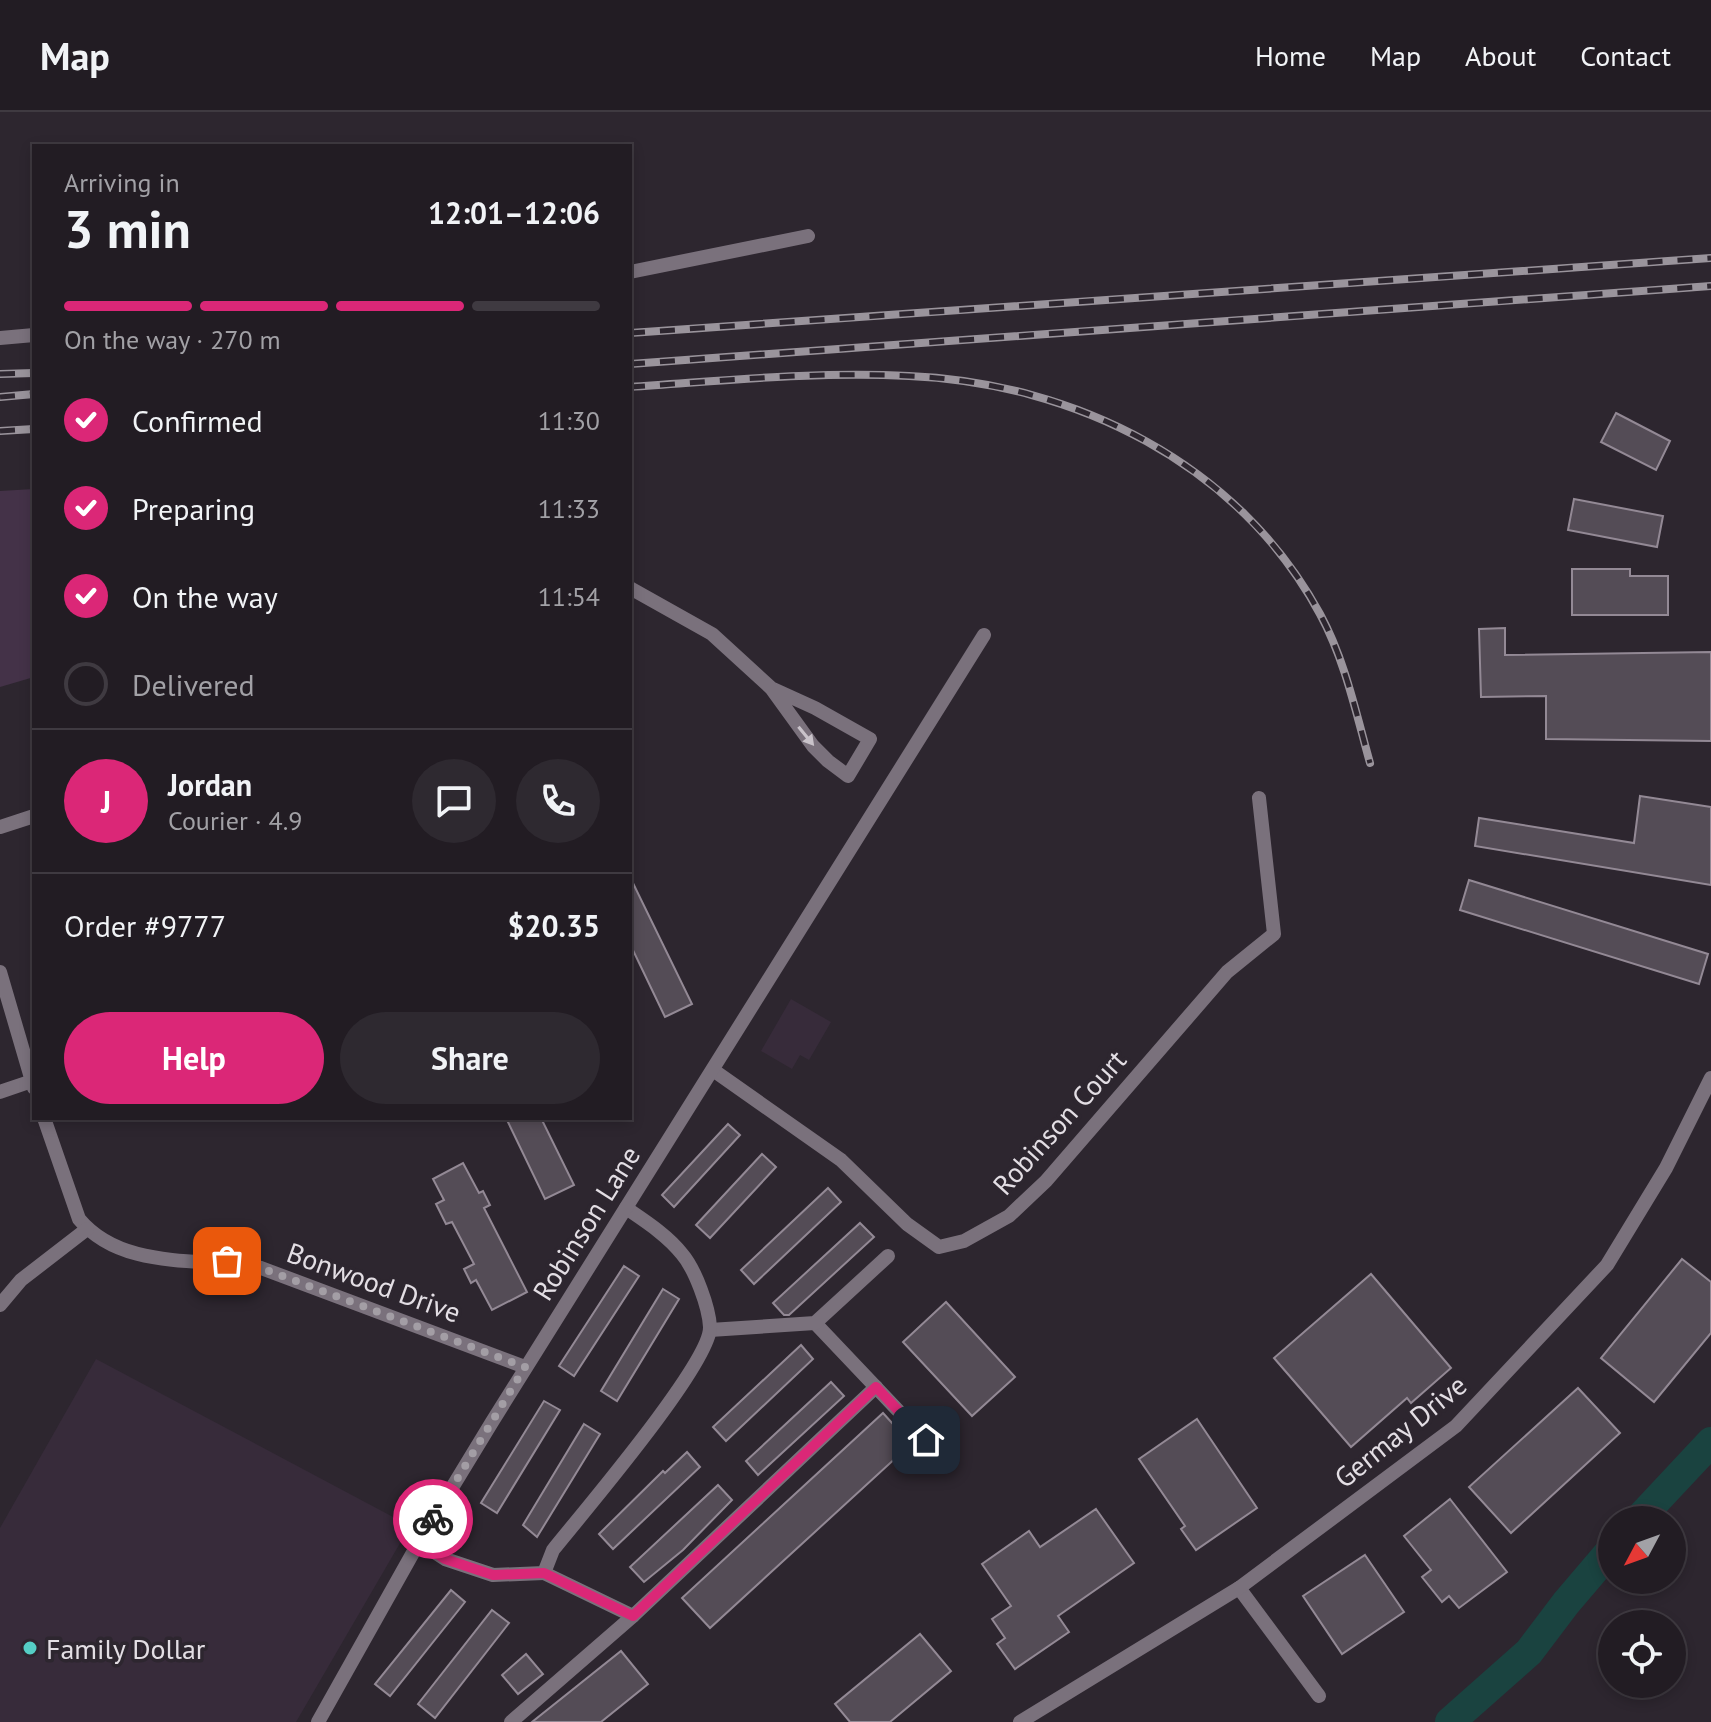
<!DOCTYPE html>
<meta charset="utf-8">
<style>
:root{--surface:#221c23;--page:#2e2930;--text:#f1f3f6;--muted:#a2a1a6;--line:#3f3a41;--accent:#db2777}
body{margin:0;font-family:"PT Sans",sans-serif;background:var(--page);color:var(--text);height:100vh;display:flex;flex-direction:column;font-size:30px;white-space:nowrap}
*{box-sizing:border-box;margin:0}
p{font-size:26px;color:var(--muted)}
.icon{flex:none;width:44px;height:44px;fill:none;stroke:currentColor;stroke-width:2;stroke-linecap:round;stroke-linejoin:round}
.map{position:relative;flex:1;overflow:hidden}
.details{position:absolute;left:32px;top:32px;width:600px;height:976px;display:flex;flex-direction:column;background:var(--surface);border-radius:0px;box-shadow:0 4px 12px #0003,0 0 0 2px var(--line)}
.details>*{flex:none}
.needle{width:52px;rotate:229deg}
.controls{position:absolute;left:1598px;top:1394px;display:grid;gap:16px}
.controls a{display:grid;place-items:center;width:88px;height:88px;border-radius:50%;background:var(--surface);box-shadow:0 4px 12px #0003,0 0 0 2px var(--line);font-size:40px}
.pin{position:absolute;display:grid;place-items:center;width:68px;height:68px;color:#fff;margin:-34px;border-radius:16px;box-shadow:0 4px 12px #0006}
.courier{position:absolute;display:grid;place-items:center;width:80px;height:80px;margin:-40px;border:6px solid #db2777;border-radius:50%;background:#fff;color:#222;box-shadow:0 2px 10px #0007}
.summary em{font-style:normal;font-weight:700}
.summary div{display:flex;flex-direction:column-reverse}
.summary{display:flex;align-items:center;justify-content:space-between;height:136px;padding:0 32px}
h1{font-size:52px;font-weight:700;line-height:60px}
.bar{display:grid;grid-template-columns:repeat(4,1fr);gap:12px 8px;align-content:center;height:96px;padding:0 32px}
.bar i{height:10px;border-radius:6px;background:var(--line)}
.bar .active{background:var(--accent)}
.bar p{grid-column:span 4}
.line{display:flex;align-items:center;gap:20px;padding:0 32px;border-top:2px solid var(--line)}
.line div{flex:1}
.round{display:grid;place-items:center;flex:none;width:84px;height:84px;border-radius:42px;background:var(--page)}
ol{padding:0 32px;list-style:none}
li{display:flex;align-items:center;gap:24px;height:88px}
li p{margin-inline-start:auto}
li .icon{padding:8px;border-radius:50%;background:var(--accent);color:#fff;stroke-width:4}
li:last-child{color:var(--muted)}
li i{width:44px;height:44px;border:4px solid var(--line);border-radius:50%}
.action{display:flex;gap:16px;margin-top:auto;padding:16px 32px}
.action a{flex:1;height:92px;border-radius:48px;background:var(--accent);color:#fff;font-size:32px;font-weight:700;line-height:92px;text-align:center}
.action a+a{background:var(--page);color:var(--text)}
header{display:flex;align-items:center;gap:48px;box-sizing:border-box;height:112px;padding:0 40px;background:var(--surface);border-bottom:2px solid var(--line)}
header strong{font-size:38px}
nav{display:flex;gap:44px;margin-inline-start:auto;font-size:28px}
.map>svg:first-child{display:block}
.built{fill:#372b3a}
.green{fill:#443248}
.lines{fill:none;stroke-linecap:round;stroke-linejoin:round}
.river{stroke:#1a4340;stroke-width:30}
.building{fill:#544c56;stroke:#938995;stroke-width:2}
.minor{stroke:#7a717c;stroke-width:14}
.rail-casing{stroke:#9a949c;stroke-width:8}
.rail{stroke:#2d262f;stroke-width:5;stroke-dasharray:15;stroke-linecap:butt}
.oneway{fill:#c9c3ca}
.done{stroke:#a39ea5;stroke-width:8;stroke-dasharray:0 14.4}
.route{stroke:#db2777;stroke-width:10}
.poi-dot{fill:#55cec5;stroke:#2d262f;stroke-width:3}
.labels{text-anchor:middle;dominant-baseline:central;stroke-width:7;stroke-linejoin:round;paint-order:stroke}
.street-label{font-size:28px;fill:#e3dee4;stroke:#2d262f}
.poi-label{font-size:28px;fill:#e3dee4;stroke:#2d262f;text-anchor:start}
</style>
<header>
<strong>Map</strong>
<nav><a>Home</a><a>Map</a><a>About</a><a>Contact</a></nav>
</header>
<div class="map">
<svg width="1711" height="1610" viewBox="0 0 1711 1610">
<rect width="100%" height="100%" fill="#2d262f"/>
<g class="built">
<polygon points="791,887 831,910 809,948 800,943 792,957 761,939"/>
<polygon points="96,1247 410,1414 296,1610 0,1610 0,1416"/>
</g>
<polygon class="green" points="34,377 34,565 0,575 0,379"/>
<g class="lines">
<g class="river">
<polyline points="1638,1408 1711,1330"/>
<polyline points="1450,1610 1529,1540 1566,1491 1612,1437"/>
</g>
</g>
<g class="building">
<polygon points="1616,301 1670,329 1656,358 1601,330"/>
<polygon points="1574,387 1663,404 1657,435 1568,418"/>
<polygon points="1572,457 1630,457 1630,464 1668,464 1668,503 1572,503"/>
<polygon points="1505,516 1505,543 1711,540 1711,629 1546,627 1546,584 1481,585 1479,517"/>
<polygon points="1640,684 1711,695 1711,773 1475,734 1479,706 1634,731"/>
<polygon points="630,765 692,892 665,905 630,832"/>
<polygon points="1469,768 1708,842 1699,872 1460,798"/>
<polygon points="506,1006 541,1006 574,1073 545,1087"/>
<polygon points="728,1012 740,1023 674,1095 662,1083"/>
<polygon points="762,1042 776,1055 710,1126 696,1113"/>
<polygon points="463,1051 479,1081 483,1079 490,1093 484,1096 527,1180 492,1198 476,1168 471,1171 464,1157 474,1152 452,1110 446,1112 436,1092 444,1088 433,1067"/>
<polygon points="828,1076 841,1090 754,1172 741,1158"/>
<polygon points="860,1111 874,1125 789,1203 784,1203 773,1191"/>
<polygon points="1682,1147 1711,1170 1711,1221 1654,1290 1601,1246"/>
<polygon points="624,1154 639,1164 574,1264 559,1254"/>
<polygon points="1371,1162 1451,1256 1411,1291 1407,1286 1351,1335 1274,1246"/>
<polygon points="663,1177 679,1187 617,1289 601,1279"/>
<polygon points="946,1190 1015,1265 972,1304 903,1230"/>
<polygon points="801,1233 813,1247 726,1329 713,1315"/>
<polygon points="831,1270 844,1284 758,1363 746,1349"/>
<polygon points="1578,1276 1620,1321 1511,1421 1469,1375"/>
<polygon points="544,1289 560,1298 497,1401 481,1391"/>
<polygon points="883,1301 911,1332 710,1516 682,1486"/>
<polygon points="1197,1307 1257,1396 1196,1438 1181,1417 1185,1414 1139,1347"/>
<polygon points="584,1312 600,1322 537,1425 523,1413"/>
<polygon points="687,1340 700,1355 613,1437 599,1422 663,1359 665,1361"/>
<polygon points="718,1373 732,1388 683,1438 644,1470 630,1455"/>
<polygon points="1450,1387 1507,1460 1459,1496 1449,1484 1442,1490 1422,1465 1431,1458 1404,1424"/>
<polygon points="1096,1397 1134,1451 1058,1504 1069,1520 1015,1557 997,1532 1005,1526 992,1507 1011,1494 982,1452 1029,1419 1040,1435"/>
<polygon points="1365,1443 1404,1500 1342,1542 1303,1484"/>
<polygon points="451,1478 465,1490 390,1584 375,1572"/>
<polygon points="492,1498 509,1511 435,1606 418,1592"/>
<polygon points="920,1522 951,1559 890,1610 850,1610 835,1592"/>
<polygon points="621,1539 648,1572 601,1610 532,1610"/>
<polygon points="526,1542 543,1562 518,1582 502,1563"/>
</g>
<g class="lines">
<g class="minor">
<polyline points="630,160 808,124"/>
<polyline points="0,226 34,223"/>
<polyline points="630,476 712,522 771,576 813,634 828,649 848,664 870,627 815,596 771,576"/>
<polyline points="0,715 34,704"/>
<polyline points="0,860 34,976"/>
<polyline points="713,958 841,1048 907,1112 939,1135 964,1129 1009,1104 1046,1069 1227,860 1274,822 1259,686"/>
<polyline points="0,980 32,969"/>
<path d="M44 1006 79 1107C122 1159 201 1145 261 1156L525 1255"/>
<polyline points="0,1193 21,1168 87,1117"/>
<polyline points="815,1211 926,1328"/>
<polyline points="710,1218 815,1211 888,1144"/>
<path d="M419 1430 445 1447 493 1463 544 1461 553 1438C581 1403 711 1251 710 1215 709 1195 695 1157 682 1142 667 1123 645 1109 626 1096"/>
<polyline points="544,1461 633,1504"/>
<polyline points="1239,1476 1319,1584"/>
<polyline points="318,1610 419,1430 492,1310 984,523"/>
<polyline points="511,1610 633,1504 876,1275"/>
<polyline points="1020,1610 1239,1476 1456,1314 1607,1153 1666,1056 1711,966"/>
</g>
<defs>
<g id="rail">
<polyline points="630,221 1711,146"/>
<polyline points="630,252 1711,174"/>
<polyline points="0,262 34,261"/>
<path d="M630 275C723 269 816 259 909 264 1075 271 1239 352 1320 502 1345 548 1356 601 1370 651"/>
<polyline points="0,285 34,282"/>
<polyline points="0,319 34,317"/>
</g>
</defs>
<use href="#rail" class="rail-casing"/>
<use href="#rail" class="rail"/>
</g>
<defs><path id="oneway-solid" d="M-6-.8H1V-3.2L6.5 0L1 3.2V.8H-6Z" transform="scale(2)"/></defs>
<use class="oneway" href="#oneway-solid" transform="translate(806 624) rotate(51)"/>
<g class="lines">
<polyline class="done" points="227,1149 261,1156 525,1255 433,1407"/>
<polyline class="route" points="433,1407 419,1430 445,1447 493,1463 544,1461 633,1504 876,1275 926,1328"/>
</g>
<circle class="poi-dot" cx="30" cy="1536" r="8"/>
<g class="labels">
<g class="street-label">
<text transform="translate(1059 1010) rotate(-48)">Robinson Court</text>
<text transform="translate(586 1111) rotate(-58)">Robinson Lane</text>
<text transform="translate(374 1170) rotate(20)">Bonwood Drive</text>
<text transform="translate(1400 1319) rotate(-39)">Germay Drive</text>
</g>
<g class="poi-label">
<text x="46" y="1536">Family Dollar</text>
</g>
</g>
</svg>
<div class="controls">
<a><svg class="needle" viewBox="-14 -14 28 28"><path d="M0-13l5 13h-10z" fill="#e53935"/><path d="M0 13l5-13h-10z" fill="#a2a1a6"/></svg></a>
<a><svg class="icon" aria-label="locate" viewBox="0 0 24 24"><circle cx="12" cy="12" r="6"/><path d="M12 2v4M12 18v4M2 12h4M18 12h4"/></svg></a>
</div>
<div class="pin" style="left:227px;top:1149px;background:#ea580c"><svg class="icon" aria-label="bag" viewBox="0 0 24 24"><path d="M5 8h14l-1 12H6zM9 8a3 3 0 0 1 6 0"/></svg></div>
<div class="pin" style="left:926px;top:1328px;background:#1f2937"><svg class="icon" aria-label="home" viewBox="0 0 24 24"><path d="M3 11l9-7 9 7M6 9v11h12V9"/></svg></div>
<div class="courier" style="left:433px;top:1407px"><svg class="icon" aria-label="bike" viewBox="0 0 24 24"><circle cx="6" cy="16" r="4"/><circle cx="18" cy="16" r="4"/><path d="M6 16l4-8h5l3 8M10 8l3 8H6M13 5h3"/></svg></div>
<section class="details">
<div class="summary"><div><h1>3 min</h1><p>Arriving in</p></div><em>12:01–12:06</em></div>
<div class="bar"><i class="active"></i><i class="active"></i><i class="active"></i><i></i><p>On the way · 270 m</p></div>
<ol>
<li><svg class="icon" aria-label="check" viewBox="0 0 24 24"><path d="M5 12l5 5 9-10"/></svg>Confirmed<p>11:30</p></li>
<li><svg class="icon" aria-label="check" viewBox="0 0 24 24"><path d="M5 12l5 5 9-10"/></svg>Preparing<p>11:33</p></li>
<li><svg class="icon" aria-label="check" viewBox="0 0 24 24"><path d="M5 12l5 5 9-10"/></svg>On the way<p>11:54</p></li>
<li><i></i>Delivered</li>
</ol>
<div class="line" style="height:144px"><b class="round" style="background:var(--accent);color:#fff">J</b><div><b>Jordan</b><p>Courier · 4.9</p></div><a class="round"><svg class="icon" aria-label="chat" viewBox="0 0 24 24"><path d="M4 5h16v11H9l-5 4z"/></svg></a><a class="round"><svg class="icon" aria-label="phone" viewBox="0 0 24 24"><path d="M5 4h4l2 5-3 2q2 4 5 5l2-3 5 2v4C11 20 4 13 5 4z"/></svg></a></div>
<div class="line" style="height:104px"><div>Order #9777</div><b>$20.35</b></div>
<div class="action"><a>Help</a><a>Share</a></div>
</section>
</div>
